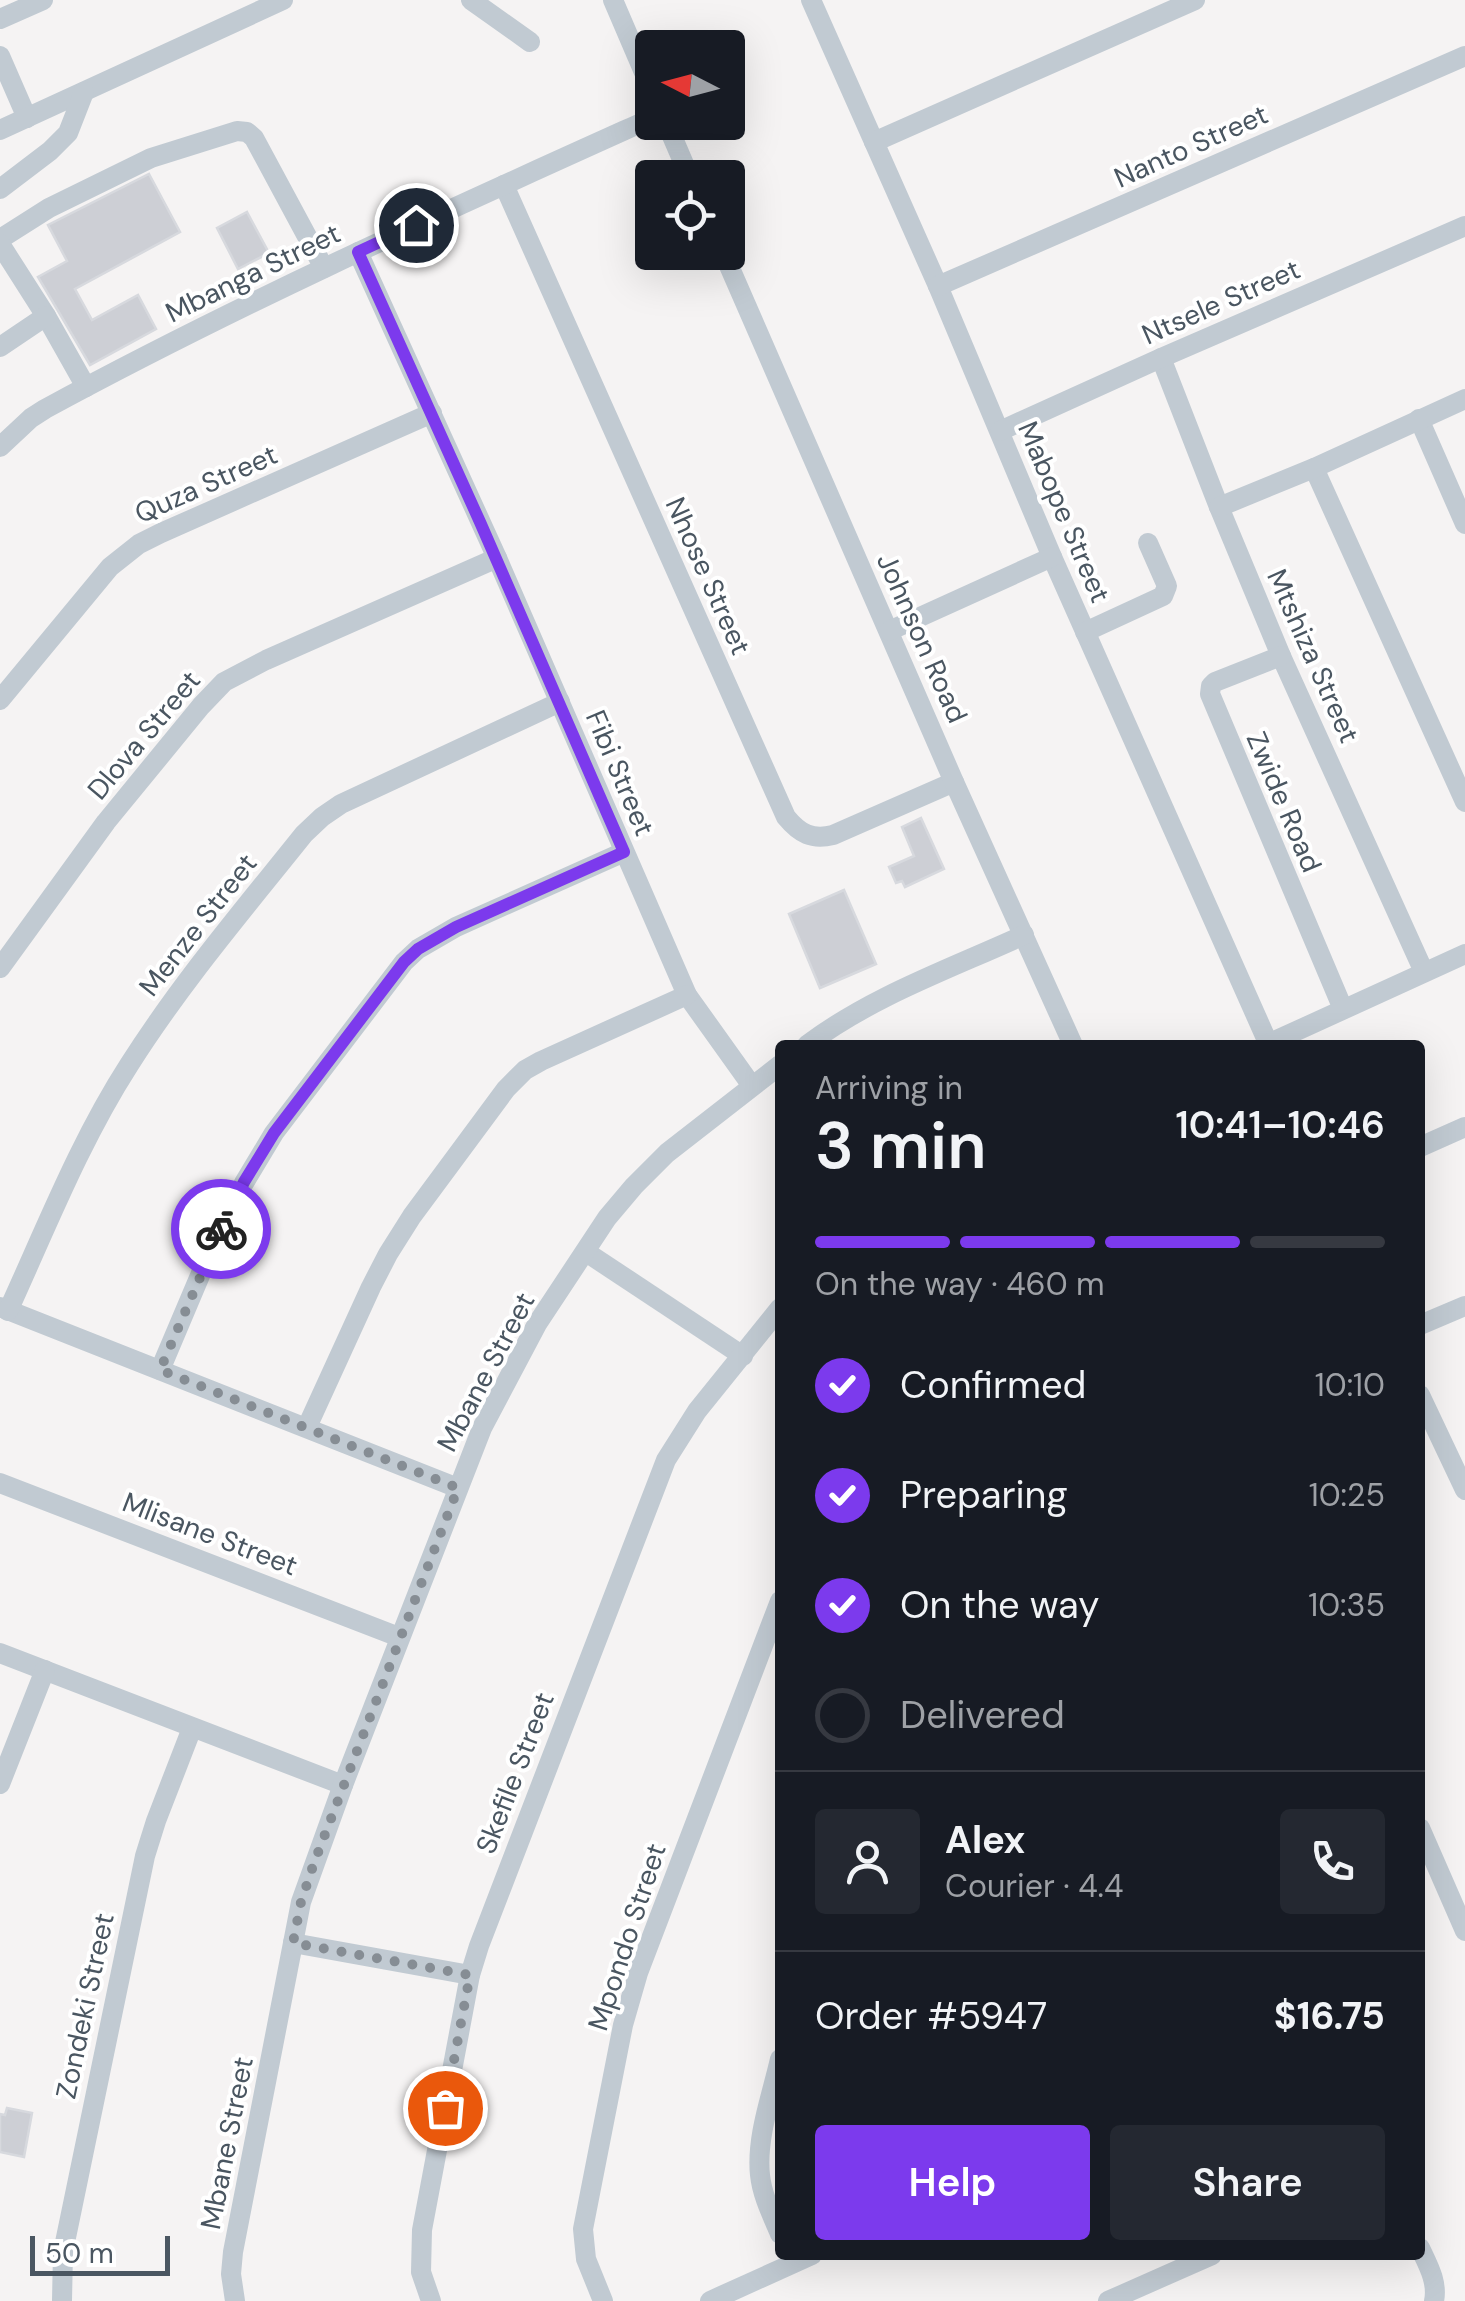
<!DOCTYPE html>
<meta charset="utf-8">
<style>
:root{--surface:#171b24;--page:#242831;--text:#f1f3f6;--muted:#9ea1a6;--line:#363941;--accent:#7c3aed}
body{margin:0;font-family:"DM Sans",sans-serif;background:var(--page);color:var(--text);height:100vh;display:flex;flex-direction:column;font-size:38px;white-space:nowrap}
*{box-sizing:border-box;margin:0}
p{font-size:32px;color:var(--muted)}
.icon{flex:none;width:55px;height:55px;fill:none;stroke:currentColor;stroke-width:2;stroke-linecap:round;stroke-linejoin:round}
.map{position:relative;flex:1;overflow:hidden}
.panel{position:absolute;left:775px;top:1040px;width:650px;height:1220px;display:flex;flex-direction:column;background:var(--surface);border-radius:10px;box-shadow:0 10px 40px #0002}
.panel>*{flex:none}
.needle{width:65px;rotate:276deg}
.buttons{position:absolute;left:635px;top:30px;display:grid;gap:20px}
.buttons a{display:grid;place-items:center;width:110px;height:110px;border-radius:10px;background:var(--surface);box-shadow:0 10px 40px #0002;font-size:50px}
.scale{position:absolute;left:30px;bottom:25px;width:140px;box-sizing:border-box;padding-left:10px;border:5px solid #4a5661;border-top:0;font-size:28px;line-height:35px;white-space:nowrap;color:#4a5661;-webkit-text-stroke:8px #fff;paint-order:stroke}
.pin{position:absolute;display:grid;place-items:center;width:85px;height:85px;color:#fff;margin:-42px;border:5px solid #fff;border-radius:50%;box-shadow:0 2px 10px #0007}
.courier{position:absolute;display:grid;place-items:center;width:100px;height:100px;margin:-50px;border:8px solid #7c3aed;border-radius:50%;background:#fff;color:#222;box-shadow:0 2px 12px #0007}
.headline em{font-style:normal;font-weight:600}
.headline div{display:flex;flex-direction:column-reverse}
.headline{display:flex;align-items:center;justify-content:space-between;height:170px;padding:0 40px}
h1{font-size:65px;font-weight:600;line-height:75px}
.bar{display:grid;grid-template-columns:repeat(4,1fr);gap:15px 10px;align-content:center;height:120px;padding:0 40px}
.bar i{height:12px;border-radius:8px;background:var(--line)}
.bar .active{background:var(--accent)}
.bar p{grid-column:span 4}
.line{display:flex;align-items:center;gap:25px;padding:0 40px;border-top:2px solid var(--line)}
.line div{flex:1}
.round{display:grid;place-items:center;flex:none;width:105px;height:105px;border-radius:10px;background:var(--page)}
ol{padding:0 40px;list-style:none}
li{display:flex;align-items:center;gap:30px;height:110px}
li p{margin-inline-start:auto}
li .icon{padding:10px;border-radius:50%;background:var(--accent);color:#fff;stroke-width:4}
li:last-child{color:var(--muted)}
li i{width:55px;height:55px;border:5px solid var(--line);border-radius:50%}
.action{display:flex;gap:20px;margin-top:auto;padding:20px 40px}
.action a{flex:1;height:115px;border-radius:10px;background:var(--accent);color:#fff;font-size:40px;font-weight:600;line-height:115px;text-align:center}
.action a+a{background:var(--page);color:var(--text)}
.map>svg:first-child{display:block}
.building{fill:#cdcfd5;stroke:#d7d9de;stroke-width:2.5}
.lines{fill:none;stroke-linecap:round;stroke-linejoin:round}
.minor{stroke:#c1cad2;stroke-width:20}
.done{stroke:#868d94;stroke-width:10;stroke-dasharray:0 18}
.route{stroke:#7c3aed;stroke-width:12}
.labels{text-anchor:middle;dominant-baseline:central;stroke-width:8;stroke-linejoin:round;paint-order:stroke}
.street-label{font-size:28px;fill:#4a5661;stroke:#fff}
</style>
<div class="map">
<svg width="1465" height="2301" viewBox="0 0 1465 2301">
<rect width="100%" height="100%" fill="#f5f3f3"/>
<g class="building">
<polygon points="149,174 180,232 75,289 92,320 138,295 156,329 90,365 38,277 67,261 48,225"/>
<polygon points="247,212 269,253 238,269 217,228"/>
<polygon points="921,818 944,869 905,887 902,881 896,883 889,867 914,856 902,827"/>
<polygon points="844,890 876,964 820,988 789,914"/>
<polygon points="7,2108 32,2113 24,2157 0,2152 0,2114 5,2115"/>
</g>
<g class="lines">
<g class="minor">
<polyline points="471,0 530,42"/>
<polyline points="613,0 652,91"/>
<polyline points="811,0 938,286 1052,557 1269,1045"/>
<polyline points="0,19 43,0"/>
<polyline points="0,56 27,118"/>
<polyline points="666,122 690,178"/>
<polyline points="0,130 283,0"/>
<polyline points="874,142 1195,0"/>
<path d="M504 185 786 817C800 834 812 840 833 835L954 782"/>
<polyline points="0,189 50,151 68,133 84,92"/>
<polyline points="0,239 49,208 151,158 237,131 247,132 254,138 324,268"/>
<polyline points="0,244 46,316 86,387"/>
<polyline points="358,252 497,558 687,995 752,1086"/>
<polyline points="723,252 954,782 1073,1045"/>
<polyline points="938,286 1465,56"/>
<polyline points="0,347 46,316"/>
<polyline points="1161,358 1219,507 1281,656 1424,972"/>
<polyline points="1419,419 1465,524"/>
<polyline points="1000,431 1161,358 1465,226"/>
<path d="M0 447 31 418 45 409C242 302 448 210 652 118"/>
<polyline points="1314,468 1465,802"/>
<polyline points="1219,507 1314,468 1465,399"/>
<polyline points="889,631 1052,557"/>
<polyline points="1085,632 1163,596 1167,586 1148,543"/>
<polyline points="1281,656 1215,682 1211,686 1210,694 1343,1009"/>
<polyline points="0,700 110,567 139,544 161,533 432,413"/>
<polyline points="0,968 106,822 201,706 224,682 266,660 497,558"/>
<polyline points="1268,1044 1465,954"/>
<path d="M807 1045C872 996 950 969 1024 935"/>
<polyline points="1420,1147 1465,1127"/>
<polyline points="586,1252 743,1356"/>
<polyline points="0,1307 458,1488"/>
<path d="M8 1311C46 1228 80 1141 129 1065 181 983 244 909 304 834L322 817 341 804 560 702"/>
<polyline points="1420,1325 1465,1306"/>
<polyline points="160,1370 218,1233 244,1183 274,1133 404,962 418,949 456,927 624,852"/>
<polyline points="1420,1395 1465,1490"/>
<polyline points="307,1427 371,1287 388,1254 412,1216 506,1089 525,1070 541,1061 687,995"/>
<polyline points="0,1483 399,1637"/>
<polyline points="0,1653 343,1785"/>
<polyline points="0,1784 45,1670"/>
<polyline points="1420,1828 1465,1931"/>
<polyline points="293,1943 470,1975"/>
<path d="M780 2059C772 2095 756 2137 760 2175 762 2195 772 2215 780 2234"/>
<path d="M1420 2248C1428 2265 1438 2282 1434 2301"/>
<polyline points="62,2301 63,2252 145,1856 156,1821 192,1728"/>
<polyline points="235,2301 231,2274 233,2252 301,1902 343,1785 482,1428 537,1324 607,1218 634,1186 667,1153 780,1065"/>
<polyline points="431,2301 421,2272 422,2230 470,1975 479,1946 666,1460 697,1411 780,1308"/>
<polyline points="603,2301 586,2259 583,2229 623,2025 638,1973 780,1601"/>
<polyline points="710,2301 812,2255"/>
<polyline points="1108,2301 1212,2255"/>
</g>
</g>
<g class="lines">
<polyline class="done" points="221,1229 160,1370 458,1488 314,1863 301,1902 293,1943 470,1975 445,2108"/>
<polyline class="route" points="221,1229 244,1182 274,1133 404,962 418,949 456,927 624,852 480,522 358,252 416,225"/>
</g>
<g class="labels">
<g class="street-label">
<text transform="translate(1191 146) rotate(-24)">Nanto Street</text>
<text transform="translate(253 273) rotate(-26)">Mbanga Street</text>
<text transform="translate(1221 302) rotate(-24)">Ntsele Street</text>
<text transform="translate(206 484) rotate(-24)">Quza Street</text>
<text transform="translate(1064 512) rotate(67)">Mabope Street</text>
<text transform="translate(708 576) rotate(66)">Nhose Street</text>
<text transform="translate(922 638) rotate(66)">Johnson Road</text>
<text transform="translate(1313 656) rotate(66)">Mtshiza Street</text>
<text transform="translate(144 735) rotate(-50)">Dlova Street</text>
<text transform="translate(620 773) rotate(67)">Fibi Street</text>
<text transform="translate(1284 802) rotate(67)">Zwide Road</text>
<text transform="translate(198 925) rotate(-52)">Menze Street</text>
<text transform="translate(486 1372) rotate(-62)">Mbane Street</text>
<text transform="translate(210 1534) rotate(21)">Mlisane Street</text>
<text transform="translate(515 1773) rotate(-69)">Skefile Street</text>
<text transform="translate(627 1937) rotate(-72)">Mpondo Street</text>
<text transform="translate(85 2006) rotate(-78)">Zondeki Street</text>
<text transform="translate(227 2143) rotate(-79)">Mbane Street</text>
</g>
</g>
</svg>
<div class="buttons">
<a><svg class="needle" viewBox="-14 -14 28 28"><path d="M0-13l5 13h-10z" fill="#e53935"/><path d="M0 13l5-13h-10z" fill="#9ea1a6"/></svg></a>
<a><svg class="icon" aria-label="locate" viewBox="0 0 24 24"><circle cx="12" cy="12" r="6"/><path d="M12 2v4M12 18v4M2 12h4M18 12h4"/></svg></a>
</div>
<div class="scale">50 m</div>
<div class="pin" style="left:445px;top:2108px;background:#ea580c"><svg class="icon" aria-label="bag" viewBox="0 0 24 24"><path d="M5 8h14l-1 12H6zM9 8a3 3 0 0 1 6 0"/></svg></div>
<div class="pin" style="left:416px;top:225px;background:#1f2937"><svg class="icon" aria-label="home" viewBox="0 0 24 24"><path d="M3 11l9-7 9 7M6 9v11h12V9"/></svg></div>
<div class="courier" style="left:221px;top:1229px"><svg class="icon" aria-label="bike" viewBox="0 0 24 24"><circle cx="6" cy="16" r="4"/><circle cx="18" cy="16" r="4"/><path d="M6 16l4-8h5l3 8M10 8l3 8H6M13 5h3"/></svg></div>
<section class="panel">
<div class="headline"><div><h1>3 min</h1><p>Arriving in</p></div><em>10:41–10:46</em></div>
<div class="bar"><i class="active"></i><i class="active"></i><i class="active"></i><i></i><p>On the way · 460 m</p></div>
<ol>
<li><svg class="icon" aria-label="check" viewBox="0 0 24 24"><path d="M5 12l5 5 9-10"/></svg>Confirmed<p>10:10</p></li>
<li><svg class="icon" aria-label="check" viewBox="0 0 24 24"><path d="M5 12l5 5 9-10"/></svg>Preparing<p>10:25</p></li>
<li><svg class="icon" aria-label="check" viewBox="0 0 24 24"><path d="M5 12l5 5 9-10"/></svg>On the way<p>10:35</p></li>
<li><i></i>Delivered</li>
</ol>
<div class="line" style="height:180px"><a class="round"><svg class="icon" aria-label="person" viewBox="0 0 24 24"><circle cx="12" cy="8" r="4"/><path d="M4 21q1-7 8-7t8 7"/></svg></a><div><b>Alex</b><p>Courier · 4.4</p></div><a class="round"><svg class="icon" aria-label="phone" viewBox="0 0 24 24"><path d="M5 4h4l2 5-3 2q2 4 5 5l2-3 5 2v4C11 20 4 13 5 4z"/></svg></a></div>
<div class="line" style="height:130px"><div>Order #5947</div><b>$16.75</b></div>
<div class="action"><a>Help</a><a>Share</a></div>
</section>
</div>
